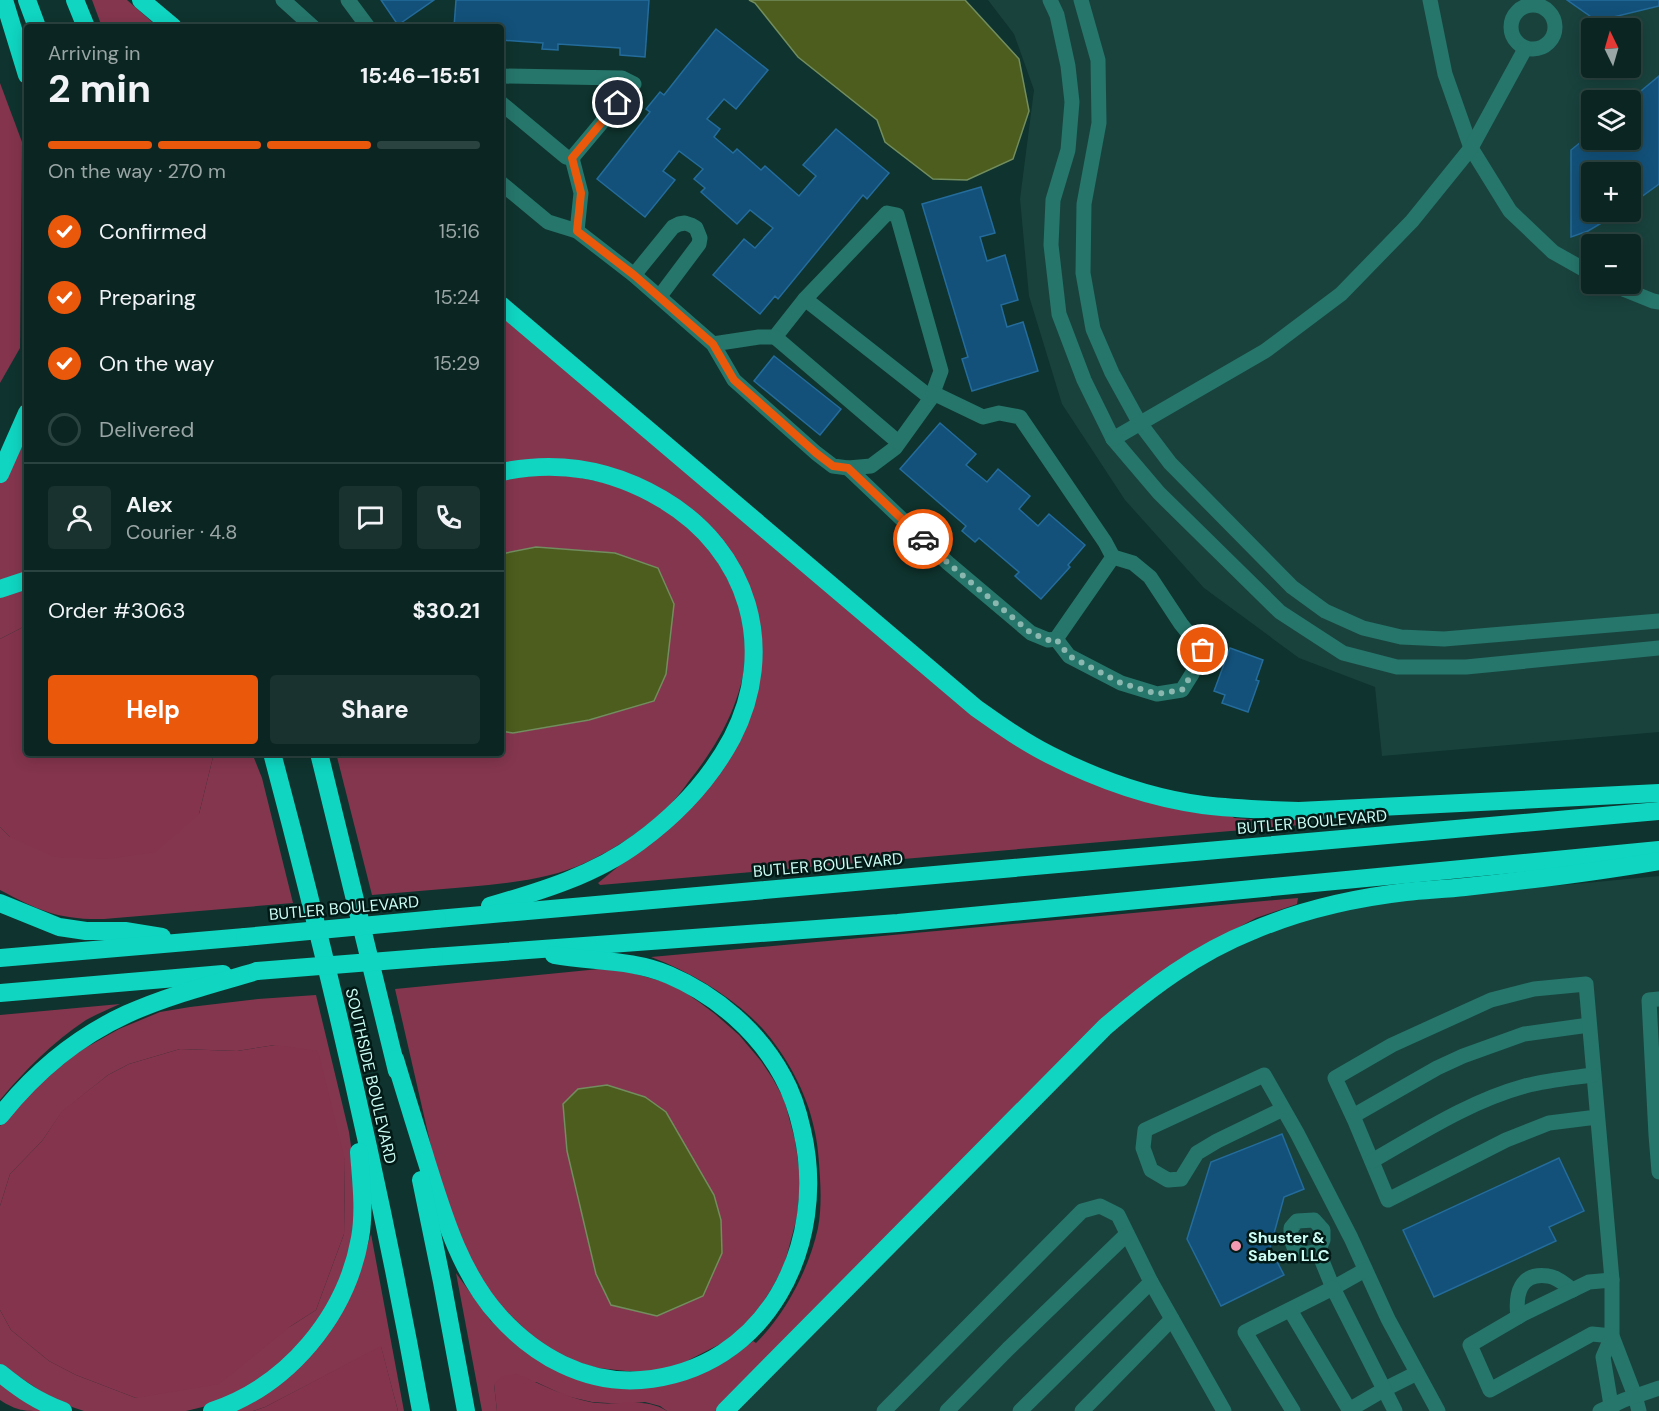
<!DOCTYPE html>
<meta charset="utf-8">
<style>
:root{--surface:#0b2622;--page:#19322f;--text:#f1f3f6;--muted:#9aa5a5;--line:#2b4340;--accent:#ea580c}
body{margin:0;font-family:"DM Sans",sans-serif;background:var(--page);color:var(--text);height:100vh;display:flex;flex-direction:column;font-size:22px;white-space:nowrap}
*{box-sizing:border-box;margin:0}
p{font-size:20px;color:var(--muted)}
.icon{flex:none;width:33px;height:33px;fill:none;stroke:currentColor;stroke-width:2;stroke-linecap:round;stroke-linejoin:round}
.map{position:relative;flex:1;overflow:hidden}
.drawer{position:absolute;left:24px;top:24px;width:480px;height:732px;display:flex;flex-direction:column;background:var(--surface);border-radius:6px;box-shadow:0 3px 15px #0003,0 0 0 2px var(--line)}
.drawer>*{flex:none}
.needle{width:39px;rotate:355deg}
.fabs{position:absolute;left:1581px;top:18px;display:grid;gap:12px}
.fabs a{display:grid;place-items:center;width:60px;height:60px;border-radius:6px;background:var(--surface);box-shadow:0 3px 15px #0003,0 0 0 2px var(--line);font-size:30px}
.pin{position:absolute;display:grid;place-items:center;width:51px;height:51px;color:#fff;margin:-26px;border:3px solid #fff;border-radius:50%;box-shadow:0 2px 6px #0007}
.courier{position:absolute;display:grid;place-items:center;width:60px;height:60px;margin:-30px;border:4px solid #ea580c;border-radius:50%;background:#fff;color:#222;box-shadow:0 2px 8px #0007}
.headline em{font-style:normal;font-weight:700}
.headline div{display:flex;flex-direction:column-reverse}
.headline{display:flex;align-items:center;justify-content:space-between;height:102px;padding:0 24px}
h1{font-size:39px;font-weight:700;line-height:45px}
.bar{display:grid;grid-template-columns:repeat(4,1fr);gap:9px 6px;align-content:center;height:72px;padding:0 24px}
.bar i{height:8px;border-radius:4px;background:var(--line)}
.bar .current{background:var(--accent)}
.bar p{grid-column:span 4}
.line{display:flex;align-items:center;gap:15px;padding:0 24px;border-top:2px solid var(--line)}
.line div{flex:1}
.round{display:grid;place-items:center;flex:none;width:63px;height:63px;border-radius:6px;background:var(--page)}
ol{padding:0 24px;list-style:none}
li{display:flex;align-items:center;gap:18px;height:66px}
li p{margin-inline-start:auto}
li .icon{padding:6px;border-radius:50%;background:var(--accent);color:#fff;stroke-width:4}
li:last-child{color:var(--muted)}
li i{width:33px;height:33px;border:3px solid var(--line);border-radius:50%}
.action{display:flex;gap:12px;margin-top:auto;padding:12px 24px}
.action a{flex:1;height:69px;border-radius:6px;background:var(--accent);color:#fff;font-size:24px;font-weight:700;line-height:69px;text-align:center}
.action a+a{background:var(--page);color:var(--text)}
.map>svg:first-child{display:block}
.built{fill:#19423d;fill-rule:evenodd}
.green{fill:#84364e;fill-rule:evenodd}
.forest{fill:#84344d}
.water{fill:#4c5d1e;stroke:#728d5e;stroke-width:1.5}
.building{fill:#13517a;stroke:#246c9c;stroke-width:1.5}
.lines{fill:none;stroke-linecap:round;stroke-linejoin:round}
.minor{stroke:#26766b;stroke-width:15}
.highway{stroke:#0fd5c1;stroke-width:18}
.highway-bridge{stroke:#0fd5c1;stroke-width:18}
.done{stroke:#8ab7af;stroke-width:6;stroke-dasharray:0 10.8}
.route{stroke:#ea580c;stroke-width:8}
.poi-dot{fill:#f19ab1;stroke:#021916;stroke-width:2}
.labels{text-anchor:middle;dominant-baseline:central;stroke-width:5;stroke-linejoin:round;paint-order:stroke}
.street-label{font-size:16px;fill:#ccfef5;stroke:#021916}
.poi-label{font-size:16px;font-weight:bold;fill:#ccfef5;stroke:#021916;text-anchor:start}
</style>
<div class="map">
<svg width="1659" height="1411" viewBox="0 0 1659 1411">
<rect width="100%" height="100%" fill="#0f332e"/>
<g class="built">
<path d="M988 0H1659V732L1382 756 1375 687 1299 658 1204 588 1125 500 1062 404 1029 296 1020 199 1034 90 1014 34ZM1592 28H1630V68H1592ZM1592 100H1630V140H1592ZM1592 172H1630V212H1592ZM1592 244H1630V284H1592Z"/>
<polygon points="1659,876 1659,1411 735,1411 1102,1040 1167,985 1226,949 1286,924 1373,903"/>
</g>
<g class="green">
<polygon points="92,0 127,0 158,27 102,27"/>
<polygon points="501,316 1011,740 1230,814 1234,818 1265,820 1311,818 1312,824 600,885 598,883 646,844 747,709 747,590 656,490 501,465"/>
<polygon points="27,426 27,572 0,580 0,483"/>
<path d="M554 474C578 477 602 481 625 489 649 498 678 518 697 536 706 543 713 555 719 564 728 579 738 597 742 614 757 675 726 735 689 781 682 791 674 801 666 809 643 830 615 849 587 862 549 880 508 883 467 887 435 890 404 892 372 895L336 753H501V731L513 733 589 720 654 701 658 568 615 553 536 547 501 554V479Z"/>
<polygon points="27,588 27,625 0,639 0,597"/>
<path d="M214 753H252L262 778 293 903 104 919C60 920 39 911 0 890V827L10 837 199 814Z"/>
<path d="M1298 898 1297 904 1256 918 1194 951 717 1411H667L660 1406 645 1402 624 1404 592 1402 566 1396 536 1382 494 1384 497 1411H482L456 1273 491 1321 547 1366 574 1378 603 1384 731 1358 753 1341 756 1343C786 1313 809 1269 818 1228 821 1212 821 1194 820 1178 819 1161 818 1144 814 1128 807 1093 786 1055 762 1028 732 996 692 973 651 957Z"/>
<path d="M599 969 625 971 664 982 683 991 699 1002 715 1014 739 1035 761 1061 773 1079 784 1099 795 1140 799 1167 800 1188 797 1217 784 1266 772 1288 755 1315 730 1339 677 1366 652 1372 626 1371 598 1368 566 1359 543 1347 502 1307 483 1282 468 1257 438 1177 395 989ZM693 1159 714 1195 611 1305 596 1274 587 1237Z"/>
<polygon points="316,995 349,1132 354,1167 354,1233 347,1261 334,1293 320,1320 266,1380 219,1403 186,1411 84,1411 57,1402 0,1364 0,1310 11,1330 49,1361 76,1375 136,1398 291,1326 316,1310 344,1234 345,1160 275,1045 237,1051 180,1049 129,1064 108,1075 62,1112 42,1141 10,1174 0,1206 0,1126 21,1099 78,1052 119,1029 160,1012 190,1007 258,999"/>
<path d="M120 1004C109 1009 97 1014 86 1020 53 1042 25 1070 0 1100V1015Z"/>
<path d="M371 1234 404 1411H398L381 1347 265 1407 253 1411H231C310 1381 348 1312 371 1234Z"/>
<path d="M0 1381 44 1411C23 1411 17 1411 0 1400Z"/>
</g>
<g class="forest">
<polygon points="0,83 22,142 20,348 0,383"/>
<polygon points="27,625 27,753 214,753 199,814 155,852 108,859 55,857 10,837 0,827 0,639"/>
<polygon points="275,1045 318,1051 345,1160 344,1234 316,1310 291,1326 219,1384 136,1398 76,1375 49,1361 11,1330 0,1310 0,1206 10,1174 42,1141 62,1111 108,1075 129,1064 180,1049 237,1051"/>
<polygon points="381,1346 398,1411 253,1411 265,1407"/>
<path d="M517 1374C541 1384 565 1397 590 1402 616 1407 644 1396 667 1411H497L494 1384 503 1376Z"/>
</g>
<g class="water">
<polygon points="749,0 965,0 1019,59 1029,111 1013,159 967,180 933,179 885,142 877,120 798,57 755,3"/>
<polygon points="536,547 615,553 658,568 674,604 666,674 654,701 589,720 513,733 501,731 501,554"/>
<polygon points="607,1085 645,1097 666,1112 714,1195 721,1220 722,1253 703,1296 657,1316 611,1305 596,1274 567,1151 563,1104 578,1089"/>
</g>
<g class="building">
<polygon points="381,0 434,0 398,25"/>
<polygon points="456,0 649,0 645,57 620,55 620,48 558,44 558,50 542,49 543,43 501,40 501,27 454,27"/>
<polygon points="1567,0 1659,0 1659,6 1597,21"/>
<polygon points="716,29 768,70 736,109 724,99 707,119 720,129 714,137 733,153 737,149 761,170 765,166 799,196 816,176 803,165 836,129 889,173 867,199 863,195 778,299 775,296 760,314 713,275 744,239 755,248 773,228 750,210 737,224 701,192 705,188 694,179 703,169 679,151 663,171 675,180 645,217 597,179 650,112 646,109 660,92 664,95"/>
<polygon points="1659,76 1659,184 1630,205 1630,172 1592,172 1592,212 1620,212 1588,231 1571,237 1571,150 1592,133 1592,140 1630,140 1630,100"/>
<polygon points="981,187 995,233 980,237 987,261 1005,255 1018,300 1001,305 1007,327 1023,322 1038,371 972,391 962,359 968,357 922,204"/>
<polygon points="774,356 841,409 820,435 754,381"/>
<polygon points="940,423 976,454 966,465 987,482 998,469 1030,496 1019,509 1038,526 1049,514 1085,545 1068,565 1070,567 1041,599 1015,576 1019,572 979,538 975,542 962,531 966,526 900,469"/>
<polygon points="1230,648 1263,660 1256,680 1259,681 1248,712 1222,703 1225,695 1214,691"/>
<polygon points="1282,1134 1304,1189 1284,1197 1270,1248 1284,1275 1221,1306 1187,1239 1211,1162"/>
<polygon points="1559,1158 1584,1211 1549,1227 1556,1241 1434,1297 1403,1230"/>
</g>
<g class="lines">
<g class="minor">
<polyline points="283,0 313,27"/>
<polyline points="348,0 368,27"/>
<polyline points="1050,0 1057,15 1068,66 1072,102 1068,150 1053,200 1051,245 1059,314 1084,380 1113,439 1159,493 1280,612 1343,653 1397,667 1466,667 1659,648"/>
<polyline points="1081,0 1098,60 1099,123 1084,204 1083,273 1093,329 1112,373 1139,422 1170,463 1292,587 1325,611 1363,628 1401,637 1444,639 1659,621"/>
<polyline points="1430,0 1445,74 1471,148 1510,211 1553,252 1592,274"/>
<circle cx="1533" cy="27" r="22"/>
<polyline points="501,76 622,78 634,84 572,158 566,157 501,103"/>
<polyline points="572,158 581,193 577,231"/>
<polyline points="501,183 548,222 577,231 634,275 713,344 734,380 816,453 833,466 848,468 871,466 895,448 931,398 941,371 897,215 887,213 805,299 775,337 759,337 713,344"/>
<polyline points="634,275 673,227 679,224 685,223 691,225 696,228 700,238 699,244 660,296"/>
<polyline points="1611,284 1653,301 1659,302"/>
<polyline points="805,299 931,398"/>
<polyline points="775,337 898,442"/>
<polyline points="1113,439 1265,351 1341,294 1412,221 1471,148 1525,49"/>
<polyline points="848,468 948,563 1031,633 1048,640 1056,639 1113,557 1105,542 1020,417 999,413 983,417 933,393"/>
<polyline points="1056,639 1069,656 1121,683 1157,694 1182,690 1192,674 1202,650 1181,624 1150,577 1133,563 1113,557"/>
<polyline points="1659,999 1649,1000 1656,1135 1659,1172"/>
<polyline points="1283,1109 1217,1141 1197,1153 1181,1179 1168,1180 1151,1170 1143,1148 1145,1130 1264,1075 1297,1133 1351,1238 1388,1319 1438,1411"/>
<polyline points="1353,1116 1437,1068 1463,1056 1524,1034 1589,1025"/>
<polyline points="1597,1117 1549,1123 1506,1140 1388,1200 1355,1121 1335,1078 1392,1045 1491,1000 1534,989 1586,984 1612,1280"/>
<path d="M1372 1161C1421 1133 1470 1101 1525 1086 1548 1080 1571 1078 1593 1075"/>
<polygon points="1314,1220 1323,1230 1323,1240 1318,1251 1304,1254 1294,1247 1291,1239 1291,1228 1297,1221"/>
<polyline points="1318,1251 1333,1288 1365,1270"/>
<polyline points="1290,1310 1350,1411"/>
<path d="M1518 1317C1515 1294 1520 1272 1548 1276 1557 1277 1566 1285 1573 1290"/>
<polyline points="1612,1336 1592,1334 1490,1390 1470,1345 1523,1314 1589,1282 1612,1280 1612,1336 1635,1396 1639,1411"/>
<polyline points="1612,1336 1603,1357 1612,1411"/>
<polyline points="1349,1410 1385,1389 1417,1373"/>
<polyline points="884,1411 1082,1211 1100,1206 1118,1215 1151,1282"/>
<polyline points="947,1411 1008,1349 1127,1234"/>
<polyline points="1020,1411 1151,1282 1224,1411"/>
<polyline points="1082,1411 1172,1319"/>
<polyline points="1293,1411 1245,1332 1333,1288 1395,1411"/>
<polyline points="1600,1411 1624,1400 1659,1388"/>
</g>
<g class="highway">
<polyline points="4,0 27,75"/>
<polyline points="27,0 37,27"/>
<polyline points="75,0 86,27"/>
<polyline points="141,0 173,27"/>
<path d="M501 305 976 708C1000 725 1024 742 1050 755 1097 779 1151 798 1203 805 1235 809 1267 810 1299 811L1659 793"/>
<polyline points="0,474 27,413"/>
<polyline points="0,589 27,580"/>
<path d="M272 753C330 970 381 1190 421 1411"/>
<polyline points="319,753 397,1071"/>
<polyline points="0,903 59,927 86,931 125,931 162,937"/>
<path d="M490 906C541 891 595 875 639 842 676 815 710 779 732 738 778 649 749 550 662 499 611 469 559 460 501 472"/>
<polyline points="437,919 1659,811"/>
<polyline points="434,957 898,923 1659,850"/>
<polyline points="0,958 245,937"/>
<polyline points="0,993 223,974"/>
<path d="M395 1059C405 1093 416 1127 426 1160 443 1214 460 1273 499 1316 535 1356 585 1384 641 1380 767 1370 829 1244 802 1130 798 1112 792 1093 783 1077 759 1032 716 995 669 975 632 959 592 962 554 955"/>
<path d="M0 1116C34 1073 77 1037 127 1014 169 995 214 984 257 971"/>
<polyline points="421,1180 442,1282 466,1411"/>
<path d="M0 1373C21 1390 37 1401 63 1411"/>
<path d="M212 1411C288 1386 346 1316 360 1238 365 1210 361 1180 359 1152"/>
<path d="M725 1411 1105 1027C1150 988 1197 953 1252 931 1301 910 1354 898 1406 892 1426 890 1446 889 1465 887 1530 880 1595 872 1659 861"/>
</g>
<g class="highway-bridge">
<polyline points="245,937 437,919"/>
<polyline points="257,971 434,957"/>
</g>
</g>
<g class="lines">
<polyline class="done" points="923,539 948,563 1031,633 1048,640 1056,639 1069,656 1121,683 1157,694 1182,690 1192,674 1203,650"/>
<polyline class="route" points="618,103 572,158 581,193 577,231 634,275 713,344 734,380 816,453 833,466 848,468 923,539"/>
</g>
<circle class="poi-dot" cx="1236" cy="1246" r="6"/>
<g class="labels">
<g class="street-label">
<text transform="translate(1312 822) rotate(-5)">BUTLER BOULEVARD</text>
<text transform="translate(828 865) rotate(-5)">BUTLER BOULEVARD</text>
<text transform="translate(344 908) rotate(-5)">BUTLER BOULEVARD</text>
<text transform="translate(371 1076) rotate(77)">SOUTHSIDE BOULEVARD</text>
</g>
<g class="poi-label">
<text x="1248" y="1237">Shuster &amp;<tspan x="1248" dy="18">Saben LLC</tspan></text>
</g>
</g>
</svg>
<div class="fabs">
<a><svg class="needle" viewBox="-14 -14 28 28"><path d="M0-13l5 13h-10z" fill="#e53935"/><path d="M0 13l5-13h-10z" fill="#9aa5a5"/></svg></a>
<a><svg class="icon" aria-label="layers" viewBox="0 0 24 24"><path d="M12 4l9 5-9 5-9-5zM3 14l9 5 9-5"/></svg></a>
<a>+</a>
<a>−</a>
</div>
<div class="pin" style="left:1203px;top:650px;background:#ea580c"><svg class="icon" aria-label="bag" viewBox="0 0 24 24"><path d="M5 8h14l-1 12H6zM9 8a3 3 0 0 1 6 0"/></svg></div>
<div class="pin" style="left:618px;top:103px;background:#1f2937"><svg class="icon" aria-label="home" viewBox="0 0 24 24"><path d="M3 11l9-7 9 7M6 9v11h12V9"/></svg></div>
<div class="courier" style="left:923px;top:539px"><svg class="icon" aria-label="car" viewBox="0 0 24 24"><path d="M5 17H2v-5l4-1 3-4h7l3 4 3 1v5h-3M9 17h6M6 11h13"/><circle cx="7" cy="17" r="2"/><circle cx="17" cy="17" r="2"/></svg></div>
<section class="drawer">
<div class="headline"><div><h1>2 min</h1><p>Arriving in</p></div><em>15:46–15:51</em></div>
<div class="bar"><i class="current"></i><i class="current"></i><i class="current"></i><i></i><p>On the way · 270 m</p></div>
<ol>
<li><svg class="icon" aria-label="check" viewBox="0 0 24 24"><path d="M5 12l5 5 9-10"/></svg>Confirmed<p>15:16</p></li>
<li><svg class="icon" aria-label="check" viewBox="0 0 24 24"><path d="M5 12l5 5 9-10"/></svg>Preparing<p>15:24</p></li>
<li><svg class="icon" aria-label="check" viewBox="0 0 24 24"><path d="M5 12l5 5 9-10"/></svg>On the way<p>15:29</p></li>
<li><i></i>Delivered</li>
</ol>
<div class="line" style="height:108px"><a class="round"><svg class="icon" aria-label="person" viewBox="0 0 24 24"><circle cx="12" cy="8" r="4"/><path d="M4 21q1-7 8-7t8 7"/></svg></a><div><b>Alex</b><p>Courier · 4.8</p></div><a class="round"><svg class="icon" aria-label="chat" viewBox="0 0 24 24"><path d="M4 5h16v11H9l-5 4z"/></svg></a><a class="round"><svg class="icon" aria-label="phone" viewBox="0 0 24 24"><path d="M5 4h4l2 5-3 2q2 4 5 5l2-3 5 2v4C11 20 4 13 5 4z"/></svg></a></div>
<div class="line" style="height:78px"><div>Order #3063</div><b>$30.21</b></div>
<div class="action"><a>Help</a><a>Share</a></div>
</section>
</div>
